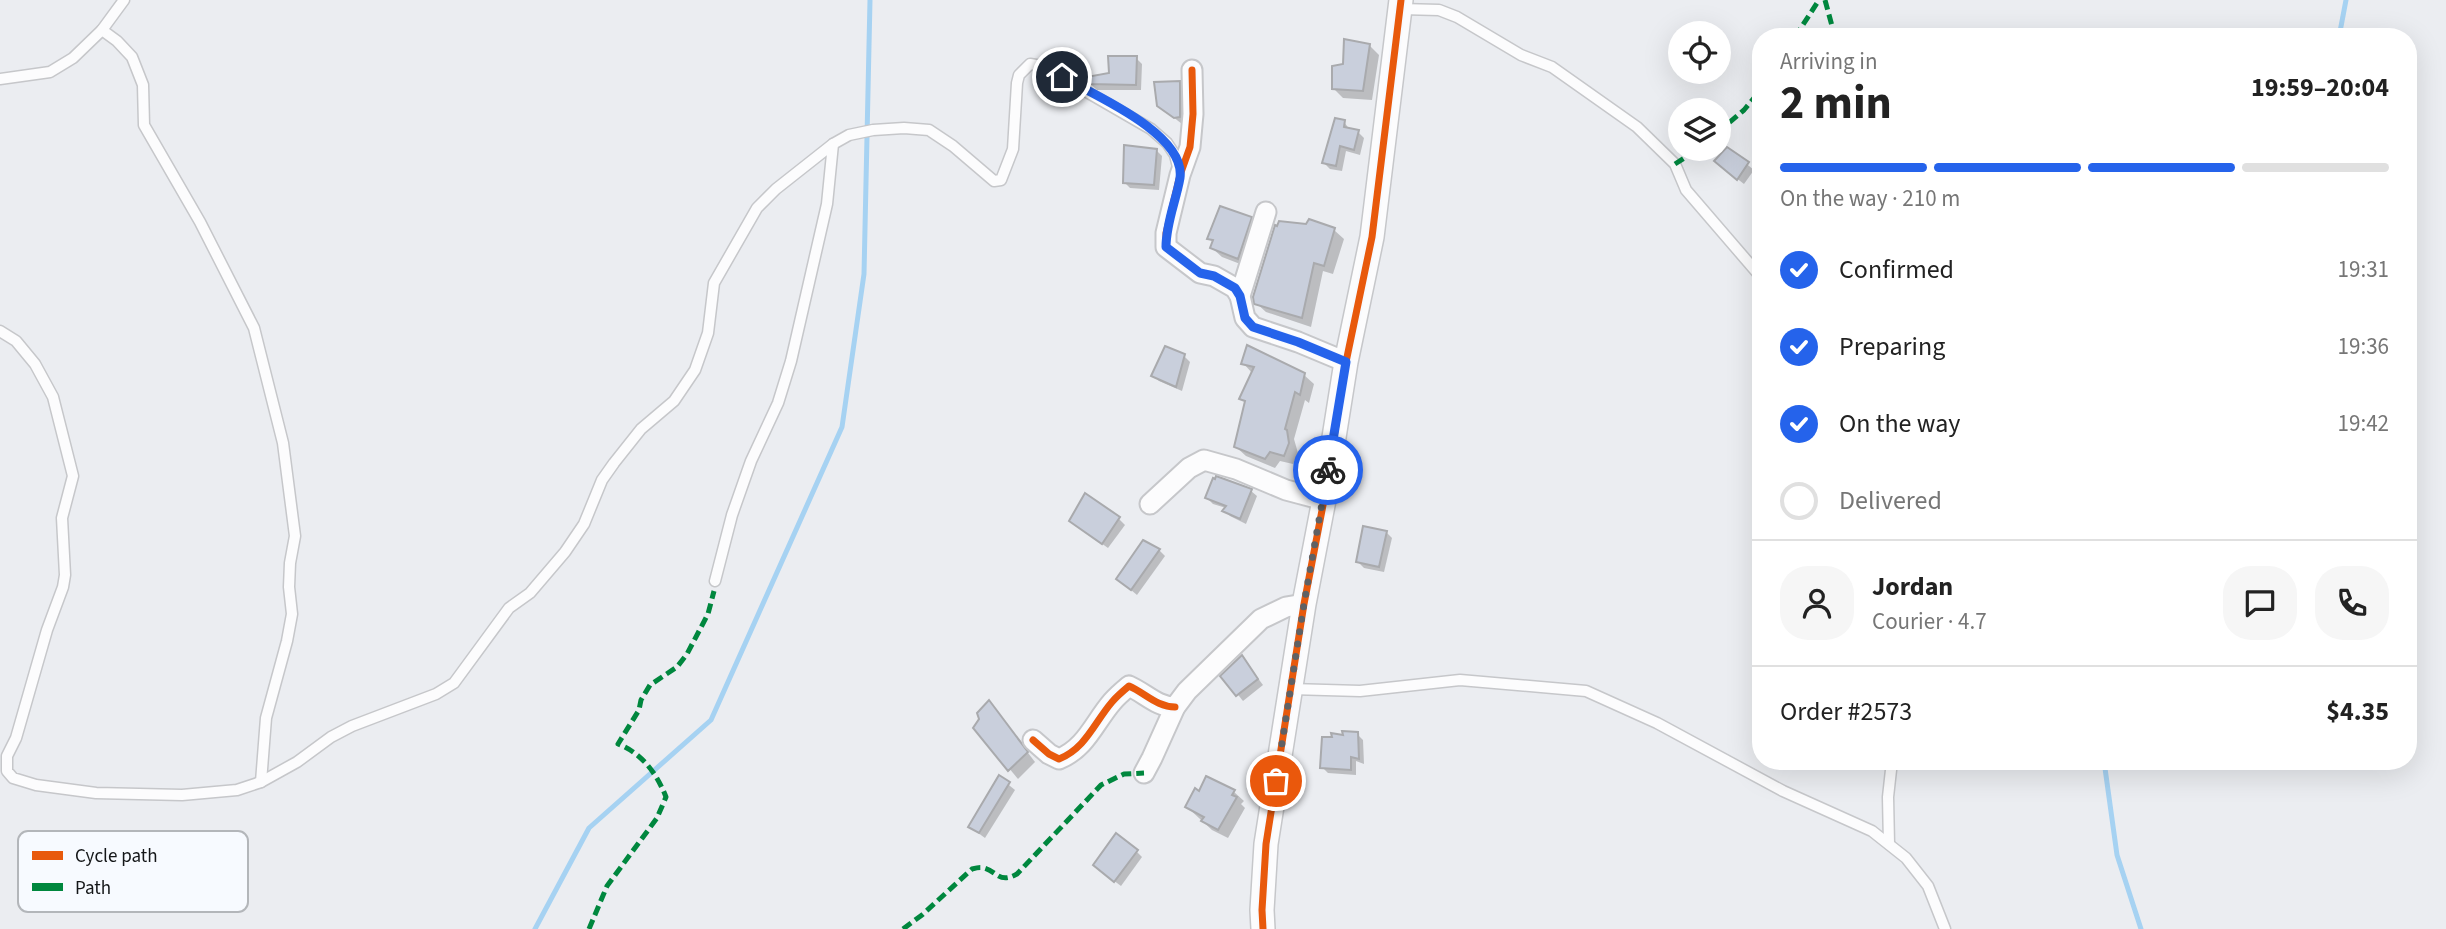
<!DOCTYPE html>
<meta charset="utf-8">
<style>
:root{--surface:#fff;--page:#f6f6f6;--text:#222;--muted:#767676;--line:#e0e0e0;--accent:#2563eb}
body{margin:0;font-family:"Source Sans 3",sans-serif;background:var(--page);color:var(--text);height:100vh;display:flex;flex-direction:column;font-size:26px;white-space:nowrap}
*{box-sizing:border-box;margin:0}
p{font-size:23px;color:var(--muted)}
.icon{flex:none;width:38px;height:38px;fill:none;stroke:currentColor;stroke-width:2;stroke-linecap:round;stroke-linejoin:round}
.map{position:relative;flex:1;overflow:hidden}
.side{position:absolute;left:1752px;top:28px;width:665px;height:742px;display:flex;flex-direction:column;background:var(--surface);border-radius:28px;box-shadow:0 7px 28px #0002}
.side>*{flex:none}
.fabs{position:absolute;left:1668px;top:21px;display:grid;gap:14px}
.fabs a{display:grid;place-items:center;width:63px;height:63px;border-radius:50%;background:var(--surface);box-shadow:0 7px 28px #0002;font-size:35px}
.pin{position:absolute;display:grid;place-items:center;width:60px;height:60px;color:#fff;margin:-30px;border:4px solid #fff;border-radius:50%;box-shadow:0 2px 7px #0007}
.courier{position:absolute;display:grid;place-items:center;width:70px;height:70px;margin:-35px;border:5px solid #2563eb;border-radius:50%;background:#fff;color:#222;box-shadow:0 2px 9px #0007}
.head em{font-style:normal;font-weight:700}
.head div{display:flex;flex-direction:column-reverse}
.head{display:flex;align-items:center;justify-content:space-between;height:119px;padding:0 28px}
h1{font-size:46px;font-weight:700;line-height:52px}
.bar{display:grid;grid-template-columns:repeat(4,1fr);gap:10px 7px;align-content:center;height:84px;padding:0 28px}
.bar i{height:9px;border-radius:5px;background:var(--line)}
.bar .on{background:var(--accent)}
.bar p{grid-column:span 4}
.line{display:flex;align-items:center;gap:18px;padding:0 28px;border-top:2px solid var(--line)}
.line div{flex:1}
.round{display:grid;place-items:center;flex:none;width:74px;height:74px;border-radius:28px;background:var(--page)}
ol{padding:0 28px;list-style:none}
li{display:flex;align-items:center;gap:21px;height:77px}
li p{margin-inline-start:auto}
li .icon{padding:7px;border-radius:50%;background:var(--accent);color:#fff;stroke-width:4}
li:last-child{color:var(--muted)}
li i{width:38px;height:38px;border:4px solid var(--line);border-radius:50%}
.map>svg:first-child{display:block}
.shadow{fill:#0003}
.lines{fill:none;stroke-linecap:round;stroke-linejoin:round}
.stream{stroke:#a6d2f2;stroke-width:5}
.building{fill:#c9cfdc;stroke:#a9aaad;stroke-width:2}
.service-casing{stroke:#c6c7ca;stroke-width:13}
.minor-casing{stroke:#c6c7ca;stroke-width:23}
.tertiary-casing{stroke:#c6c7ca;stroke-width:26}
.service{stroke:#fcfcfd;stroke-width:10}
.minor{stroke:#fcfcfd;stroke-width:19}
.tertiary{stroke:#fcfcfd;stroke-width:23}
.quiet{stroke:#00873e;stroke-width:5;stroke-dasharray:10 5;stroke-linecap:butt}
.cycleway-casing{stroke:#f7faff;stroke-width:11}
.cycleway{stroke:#e8590c;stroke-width:7}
.done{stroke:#5f6164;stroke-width:7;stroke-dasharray:0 12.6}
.route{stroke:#2563eb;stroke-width:9}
.key{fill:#f7faff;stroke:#b3b6ba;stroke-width:2}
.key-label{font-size:19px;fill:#141618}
</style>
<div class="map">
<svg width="2446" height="929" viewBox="0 0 2446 929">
<rect width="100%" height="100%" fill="#ebedf1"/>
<g class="shadow">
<polygon points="1369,45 1379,55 1372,100 1343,98 1333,88 1345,65"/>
<polygon points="1136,58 1142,64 1141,90 1097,90 1085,79 1110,74"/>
<polygon points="1179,83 1185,88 1186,123 1182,124 1158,105"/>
<polygon points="1344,122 1350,130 1358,132 1364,138 1360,155 1346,151 1342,171 1330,169 1324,163"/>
<polygon points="1728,149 1754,170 1744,184 1722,167"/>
<polygon points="1156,150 1162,156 1159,190 1130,188 1124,182"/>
<polygon points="1251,219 1260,228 1248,267 1222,257 1212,248 1214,243 1209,239"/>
<polygon points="1334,230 1344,239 1333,274 1323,271 1311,327 1266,312 1256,303"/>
<polygon points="1184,356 1190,362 1182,391 1159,381 1153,375"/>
<polygon points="1243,363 1304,375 1314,384 1309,403 1305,400 1294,439 1298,453 1293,464 1280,461 1275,468 1246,456 1236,447 1246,403 1241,398 1253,374"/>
<polygon points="1251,491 1257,496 1246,524 1230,516 1225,510 1226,508 1213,504 1207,498"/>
<polygon points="1119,519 1125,525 1108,548 1077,526"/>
<polygon points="1386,532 1392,538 1384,572 1364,568 1358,562"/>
<polygon points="1159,550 1165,556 1137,595 1118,579"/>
<polygon points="1242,657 1263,685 1243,701 1223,676"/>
<polygon points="989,702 1035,762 1018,779 975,727"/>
<polygon points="1357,734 1363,740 1364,764 1356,761 1356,775 1328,773 1322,767 1345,737"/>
<polygon points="999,777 1015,790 985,838 970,827"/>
<polygon points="1207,779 1234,792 1244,801 1241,804 1245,808 1228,838 1212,830 1187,807 1200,794"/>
<polygon points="1136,851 1142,857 1121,886 1101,871"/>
</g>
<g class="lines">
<g class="stream">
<polyline points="2339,37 2346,0"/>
<polyline points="2104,761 2117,855 2141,929"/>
<polyline points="535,929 589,828 711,720 842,427 864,274 870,0"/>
</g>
</g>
<g class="building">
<polygon points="1344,39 1370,44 1363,91 1332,89 1332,66 1343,64"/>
<polygon points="1108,56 1137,56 1136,85 1089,84 1081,80 1081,78 1109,73"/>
<polygon points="1180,81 1180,117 1174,118 1157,106 1154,82"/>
<polygon points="1335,118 1345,120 1344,127 1359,130 1354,150 1340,146 1336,166 1322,163"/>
<polygon points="1124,145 1157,149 1154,185 1123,183"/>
<polygon points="1727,147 1749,162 1737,180 1714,161"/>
<polygon points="1220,206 1252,217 1238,259 1210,248 1213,240 1207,239"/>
<polygon points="1309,219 1335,228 1324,266 1314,263 1302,318 1254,304 1253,297 1275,225 1277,226 1279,221 1306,224"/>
<polygon points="1247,345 1305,373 1300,395 1295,392 1285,429 1287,430 1289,443 1284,456 1270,452 1265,459 1234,447 1245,401 1239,399 1254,367 1241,364"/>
<polygon points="1165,346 1185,354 1176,387 1151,376"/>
<polygon points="1216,476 1252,489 1240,519 1222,511 1226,506 1205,498 1213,478 1215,479"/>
<polygon points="1085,493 1120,517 1102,544 1069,521"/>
<polygon points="1363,526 1387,531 1379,567 1356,562"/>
<polygon points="1143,540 1160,549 1131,590 1116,579"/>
<polygon points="1242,655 1258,679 1236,696 1220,676"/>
<polygon points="989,700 1028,752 1008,771 973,728 979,719 977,713"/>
<polygon points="1342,731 1358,732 1359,759 1351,757 1351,770 1320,768 1322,737 1332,737 1331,733 1343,735"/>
<polygon points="999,775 1010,782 979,833 968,827"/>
<polygon points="1206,776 1235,790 1232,795 1237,797 1218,830 1201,821 1204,817 1185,807 1195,788 1199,791"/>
<polygon points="1116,833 1138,850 1114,882 1093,865"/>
</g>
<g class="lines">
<defs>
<g id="service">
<polyline points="1401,9 1439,10 1457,17 1521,55 1552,67 1637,127 1675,164 1686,190 1760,276"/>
<polyline points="102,30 117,41 132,57 143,85 144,125 200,222 254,328 283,443 295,536 290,563 289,587 292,614 287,641 266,718 261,782"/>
<polyline points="0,79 50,72 73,58 102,30 124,0"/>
<polyline points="0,331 16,341 35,364 53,397 73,476 62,518 65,575 63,587 47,630 16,738 7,756 7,771 13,778 36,785 96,793 182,795 237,790 261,782 297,762 331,737 352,726 436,694 454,683 509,608 530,593 565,552 584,524 602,480 614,463 641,429 674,401 695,370 708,333 714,283 757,208 776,189 833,144 849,135 873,130 904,128 929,130 953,146 994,181 1001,180 1013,149 1017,83 1019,75 1030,64 1042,66 1151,129 1167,143 1175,155 1179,171"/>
<polyline points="715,581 732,515 751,461 778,403 791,361 827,204 833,144"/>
<polyline points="1291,689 1360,691 1460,680 1586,691 1657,723 1783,791 1872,831 1906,858 1928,886 1945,929"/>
<polyline points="1889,844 1888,797 1892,761"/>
</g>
<g id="minor">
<polyline points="1192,70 1193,114 1190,147 1180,175 1166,233 1166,247 1200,273 1214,276 1235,288 1240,296 1245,318 1253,327 1298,342 1346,362"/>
<polyline points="1240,296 1266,212"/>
<polyline points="1150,504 1189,468 1204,460 1236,469 1286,490 1324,500"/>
<path d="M1033 740 1049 754 1059 759C1086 748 1094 723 1112 702 1117 696 1123 691 1129 686 1145 693 1157 707 1175 707"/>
<polyline points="1144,773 1152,758 1175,707 1187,691 1261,619 1286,607 1304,604"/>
</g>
<polyline id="tertiary" points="1263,929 1262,910 1266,844 1304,604 1324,500 1346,362 1372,237 1401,0"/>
</defs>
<use href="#service" class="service-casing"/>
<use href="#minor" class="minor-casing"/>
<use href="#tertiary" class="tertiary-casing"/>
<use href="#service" class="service"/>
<use href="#minor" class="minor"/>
<use href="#tertiary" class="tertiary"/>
<g class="quiet">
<polyline points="1825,0 1835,37"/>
<polyline points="1795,37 1819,0"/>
<polyline points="1718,132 1744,110 1760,91"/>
<polyline points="1675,164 1698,149"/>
<path d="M589 929 607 886 657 818 666 797C657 774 642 753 618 744L639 710 641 700 650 685 677 667 687 654 708 614 714 591"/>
<path d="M903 929 922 915 972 869C976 868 980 867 984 868 998 872 999 884 1017 874L1101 785 1124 774 1144 773"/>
</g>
<defs>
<g id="cycleway">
<polyline points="1192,70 1193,114 1190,147 1180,175 1166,233 1166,247 1200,273 1214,276 1235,288 1240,296 1245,318 1253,327 1298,342 1346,362"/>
<path d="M1033 740 1049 754 1059 759C1086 748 1094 723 1112 702 1117 696 1123 691 1129 686 1145 693 1157 707 1175 707"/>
<polyline points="1263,929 1262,910 1266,844 1304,604 1324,500 1346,362 1372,237 1401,0"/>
</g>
</defs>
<use href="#cycleway" class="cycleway-casing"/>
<use href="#cycleway" class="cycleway"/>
</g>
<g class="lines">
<polyline class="done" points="1276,781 1304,604 1328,470"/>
<path class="route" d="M1062 77C1094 95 1186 134 1180 178 1176 201 1166 223 1166 247L1200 273 1214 276 1235 288 1240 296 1245 318 1253 327 1298 342 1346 362 1328 470"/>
</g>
<rect x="18" y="831" width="230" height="81" rx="10" class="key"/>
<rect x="32" y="851" width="31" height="9" fill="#e8590c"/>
<rect x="32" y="883" width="31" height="8" fill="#00873e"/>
<g class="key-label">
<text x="75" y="862">Cycle path</text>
<text x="75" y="894">Path</text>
</g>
</svg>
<div class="fabs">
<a><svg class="icon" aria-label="locate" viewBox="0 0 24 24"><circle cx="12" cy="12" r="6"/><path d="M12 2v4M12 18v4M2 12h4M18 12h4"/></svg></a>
<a><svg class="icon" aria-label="layers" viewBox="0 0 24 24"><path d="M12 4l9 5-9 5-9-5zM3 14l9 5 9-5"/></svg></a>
</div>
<div class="pin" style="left:1276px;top:781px;background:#ea580c"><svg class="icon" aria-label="bag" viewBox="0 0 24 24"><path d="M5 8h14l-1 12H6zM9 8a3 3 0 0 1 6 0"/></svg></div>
<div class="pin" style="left:1062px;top:77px;background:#1f2937"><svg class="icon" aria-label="home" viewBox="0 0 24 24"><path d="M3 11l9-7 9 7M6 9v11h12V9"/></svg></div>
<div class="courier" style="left:1328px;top:470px"><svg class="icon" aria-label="bike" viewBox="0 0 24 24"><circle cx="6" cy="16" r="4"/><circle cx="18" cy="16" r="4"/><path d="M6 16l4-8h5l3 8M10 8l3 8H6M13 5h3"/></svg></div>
<section class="side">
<div class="head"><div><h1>2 min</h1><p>Arriving in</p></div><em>19:59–20:04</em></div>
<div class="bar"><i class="on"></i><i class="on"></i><i class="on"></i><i></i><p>On the way · 210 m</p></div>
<ol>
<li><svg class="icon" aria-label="check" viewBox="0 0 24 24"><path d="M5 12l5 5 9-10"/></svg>Confirmed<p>19:31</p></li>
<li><svg class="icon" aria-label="check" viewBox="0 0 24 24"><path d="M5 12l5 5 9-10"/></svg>Preparing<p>19:36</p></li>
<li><svg class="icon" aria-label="check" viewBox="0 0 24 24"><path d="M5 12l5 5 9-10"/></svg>On the way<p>19:42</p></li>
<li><i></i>Delivered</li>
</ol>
<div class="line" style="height:126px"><a class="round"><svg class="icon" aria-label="person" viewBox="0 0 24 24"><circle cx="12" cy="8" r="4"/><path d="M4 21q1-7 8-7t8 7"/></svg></a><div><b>Jordan</b><p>Courier · 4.7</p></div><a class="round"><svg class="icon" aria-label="chat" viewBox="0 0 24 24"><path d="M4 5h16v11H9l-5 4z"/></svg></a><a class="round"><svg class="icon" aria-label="phone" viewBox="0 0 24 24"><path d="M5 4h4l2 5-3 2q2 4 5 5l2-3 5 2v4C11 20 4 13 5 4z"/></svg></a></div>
<div class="line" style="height:91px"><div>Order #2573</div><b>$4.35</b></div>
</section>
</div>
